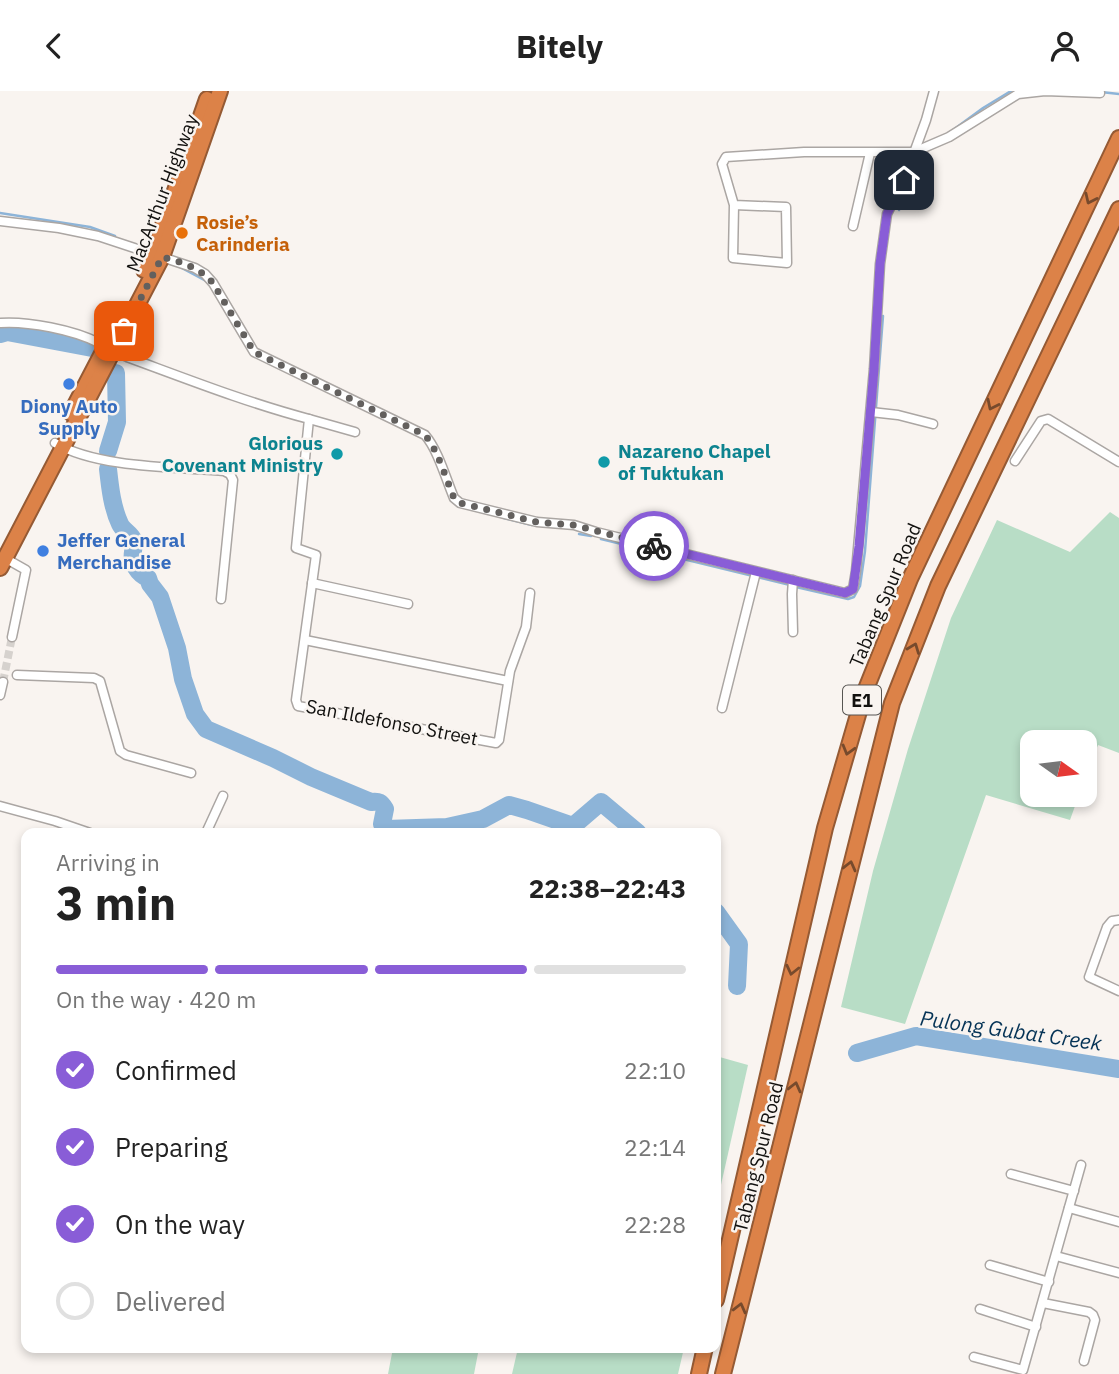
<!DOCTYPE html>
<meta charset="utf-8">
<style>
:root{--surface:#fff;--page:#f2f2f2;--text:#222;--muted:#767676;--line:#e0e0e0;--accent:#895dd7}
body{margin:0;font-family:"IBM Plex Sans",sans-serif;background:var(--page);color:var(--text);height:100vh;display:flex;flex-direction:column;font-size:26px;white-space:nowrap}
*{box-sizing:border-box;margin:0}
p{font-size:23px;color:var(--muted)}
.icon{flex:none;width:38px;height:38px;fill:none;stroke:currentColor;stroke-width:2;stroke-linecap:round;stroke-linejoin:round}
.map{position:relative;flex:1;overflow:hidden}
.details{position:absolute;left:21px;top:737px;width:700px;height:525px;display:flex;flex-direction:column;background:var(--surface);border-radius:14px;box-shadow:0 4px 10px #0003}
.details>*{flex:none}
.needle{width:46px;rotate:104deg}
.controls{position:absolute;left:1020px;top:639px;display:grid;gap:14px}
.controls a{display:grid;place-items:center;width:77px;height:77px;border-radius:14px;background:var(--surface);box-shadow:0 4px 10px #0003;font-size:35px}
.pin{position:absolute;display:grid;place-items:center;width:60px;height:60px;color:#fff;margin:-30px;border-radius:14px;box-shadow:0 4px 10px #0006}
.courier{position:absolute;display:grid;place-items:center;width:70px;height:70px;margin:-35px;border:5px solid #895dd7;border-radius:50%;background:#fff;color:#222;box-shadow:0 2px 9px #0007}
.headline em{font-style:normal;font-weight:800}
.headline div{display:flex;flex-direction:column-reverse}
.headline{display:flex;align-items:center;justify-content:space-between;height:119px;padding:0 35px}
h1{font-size:46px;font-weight:800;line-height:52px}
.bar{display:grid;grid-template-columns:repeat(4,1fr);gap:10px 7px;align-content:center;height:84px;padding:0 35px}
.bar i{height:9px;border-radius:5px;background:var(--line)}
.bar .current{background:var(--accent)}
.bar p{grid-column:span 4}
ol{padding:0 35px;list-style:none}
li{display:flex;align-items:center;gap:21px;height:77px}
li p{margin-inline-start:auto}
li .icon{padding:7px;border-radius:50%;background:var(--accent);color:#fff;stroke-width:4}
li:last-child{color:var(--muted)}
li i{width:38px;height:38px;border:4px solid var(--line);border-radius:50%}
header{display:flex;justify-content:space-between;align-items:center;height:91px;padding:0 35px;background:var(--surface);font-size:32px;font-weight:800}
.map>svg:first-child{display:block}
.green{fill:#b8ddc6}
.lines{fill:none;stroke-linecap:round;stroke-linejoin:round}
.stream{stroke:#8db4d8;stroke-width:2.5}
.river{stroke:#8db4d8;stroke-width:18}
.street-tunnel{stroke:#d6d2ce;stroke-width:8;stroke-dasharray:8 4;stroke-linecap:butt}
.street-casing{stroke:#aba6a3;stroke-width:11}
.highway-casing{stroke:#955a34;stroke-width:18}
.street{stroke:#fff;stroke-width:8}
.highway{stroke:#dc8248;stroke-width:14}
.oneway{stroke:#774a2c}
.done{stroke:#63605e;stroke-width:7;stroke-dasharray:0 12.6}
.route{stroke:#895dd7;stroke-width:9}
.food-dot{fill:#e8710a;stroke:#f9f4f0;stroke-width:2.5}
.shop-dot{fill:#3f7fe0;stroke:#f9f4f0;stroke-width:2.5}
.culture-dot{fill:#0f9aa8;stroke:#f9f4f0;stroke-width:2.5}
.labels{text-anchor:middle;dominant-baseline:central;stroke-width:5;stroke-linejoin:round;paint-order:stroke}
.shield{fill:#f9f4f0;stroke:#575552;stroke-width:2}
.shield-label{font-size:18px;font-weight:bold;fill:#12110f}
.street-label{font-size:19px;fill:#12110f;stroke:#f9f4f0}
.food-label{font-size:19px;font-weight:bold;fill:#c56008;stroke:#f9f4f0;text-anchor:start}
.shop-label{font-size:19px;font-weight:bold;fill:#366cbe;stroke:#f9f4f0}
.culture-label{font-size:19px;font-weight:bold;fill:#0d838f;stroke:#f9f4f0;text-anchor:end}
.water-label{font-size:21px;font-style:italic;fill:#053356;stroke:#f9f4f0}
</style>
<header><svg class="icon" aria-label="back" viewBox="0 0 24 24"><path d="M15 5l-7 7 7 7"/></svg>Bitely<svg class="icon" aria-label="person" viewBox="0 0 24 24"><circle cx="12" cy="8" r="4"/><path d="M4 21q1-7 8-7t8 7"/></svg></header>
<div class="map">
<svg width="1119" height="1283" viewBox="0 0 1119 1283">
<rect width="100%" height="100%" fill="#f9f4f0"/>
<g class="green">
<polygon points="1110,421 1119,427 1119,662 1098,654 1085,688 1085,651 1032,651 1032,704 1079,704 1070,729 986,704 905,933 841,916 873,780 908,658 951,527 997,429 1070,461"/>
<polygon points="716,965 748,974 716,1116"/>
<polygon points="393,1257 393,1256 479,1257 474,1283 388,1283"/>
<polygon points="518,1257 518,1256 684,1257 678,1283 512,1283"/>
</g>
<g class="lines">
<g class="stream">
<polyline points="1101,1 1119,3"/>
<polyline points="953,39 983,17 1011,0"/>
<polyline points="899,119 919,66"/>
<polyline points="0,122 90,136 115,145"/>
<polyline points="178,175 206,190"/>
<polyline points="504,427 532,434"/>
<polyline points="579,443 591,445"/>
<polyline points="601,448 790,494"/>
<polyline points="796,496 848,508 854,506 860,495 865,460 883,225"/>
</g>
<g class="river">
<polyline points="0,243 7,241 92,257"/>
<polyline points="108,360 117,331 116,282"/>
<path d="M108 378C110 396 112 416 120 433 123 440 131 442 134 450 135 455 133 455 133 461 131 472 138 483 148 487L150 493 160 506 177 557 183 588 195 623 206 638 273 667 311 686 371 711C379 710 381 711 385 718L382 733 386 738 447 736 483 728 509 714 527 719 573 735 601 711 638 742"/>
<polyline points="716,821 739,853 737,895"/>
<polyline points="857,962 916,945 1119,978"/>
</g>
<polyline class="street-tunnel" points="3,591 12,546"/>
<defs>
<g id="street">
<polyline points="734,114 786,116 787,172 733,167 734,114 722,73 726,66 804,61 914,61 949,46 1018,3 1045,0 1100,2"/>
<path d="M0 130 59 137 98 145 195 177 205 183 213 192 254 261 425 344C438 359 446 388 454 407L460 412 537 431 574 434 596 441 845 502 853 498 856 480 874 278 880 173 887 123 904 89 926 29 934 0"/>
<polyline points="853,135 870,62"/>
<path d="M0 232C28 230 74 239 99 252 109 256 117 262 127 266 187 288 248 312 309 328L296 457 316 464 296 609 298 615 496 652 499 649 510 580 526 536 530 502"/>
<polyline points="871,321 898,324 933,333"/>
<polyline points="309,328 355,341"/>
<path d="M55 352C97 377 175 376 224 380L230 383 233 389 221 508"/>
<polyline points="1015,370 1041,330 1048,328 1119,371"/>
<polyline points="3,466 26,479 12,546"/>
<polyline points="312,492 408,513"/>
<polyline points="793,541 792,503 793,489"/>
<polyline points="305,549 508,590"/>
<polyline points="17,584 94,587 100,590 120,660 126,664 191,682"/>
<polyline points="0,604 3,591"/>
<polyline points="722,617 756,481"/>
<polyline points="0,715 55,730 90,742"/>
<polyline points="206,742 223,705"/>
<polyline points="1119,829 1112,830 1107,836 1089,886 1119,900"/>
<polyline points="1011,1083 1074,1100"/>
<polyline points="1069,1117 1119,1131"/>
<polyline points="1056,1165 1119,1182"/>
<polyline points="990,1174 1049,1191"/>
<polyline points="1043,1212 1089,1221 1093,1224 1095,1229 1084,1270"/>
<polyline points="980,1218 1036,1236"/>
<polyline points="974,1266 1023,1279 1081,1074"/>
</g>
<g id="highway">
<polyline points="144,179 153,163 207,8"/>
<polyline points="71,322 118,232"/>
<polyline points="0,477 162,166 220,0"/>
<polyline points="716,1209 825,737 864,603 910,488 1119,47"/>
<polyline points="699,1283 705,1256"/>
<polyline points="723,1283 892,612 938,495 1119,118"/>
</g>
</defs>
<use href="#street" class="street-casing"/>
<use href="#highway" class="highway-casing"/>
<use href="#street" class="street"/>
<use href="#highway" class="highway"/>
</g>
<defs><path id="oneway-chevron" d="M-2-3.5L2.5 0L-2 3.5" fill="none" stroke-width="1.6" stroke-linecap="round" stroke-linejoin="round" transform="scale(1.75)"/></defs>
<g class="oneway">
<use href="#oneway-chevron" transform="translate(1090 108) rotate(115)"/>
<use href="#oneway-chevron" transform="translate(992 314) rotate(116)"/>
<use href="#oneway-chevron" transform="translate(914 557) rotate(-69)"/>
<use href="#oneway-chevron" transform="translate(848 659) rotate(106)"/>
<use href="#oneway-chevron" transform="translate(850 775) rotate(-76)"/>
<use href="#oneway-chevron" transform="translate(792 879) rotate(103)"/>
<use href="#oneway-chevron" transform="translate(795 996) rotate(-76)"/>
<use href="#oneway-chevron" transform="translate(740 1217) rotate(-76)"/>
</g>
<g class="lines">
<path class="done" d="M124 240 162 166C182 171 200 177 213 192L254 261 425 344C438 359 446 388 454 407L460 412 537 431 574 434 654 455"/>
<polyline class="route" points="654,455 845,502 853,498 859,455 874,278 880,173 887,123 904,89"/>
</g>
<circle class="food-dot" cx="182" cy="142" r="7"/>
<g class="shop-dot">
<circle cx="69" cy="293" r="7"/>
<circle cx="43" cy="460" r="7"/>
</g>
<g class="culture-dot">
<circle cx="337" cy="363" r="7"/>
<circle cx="604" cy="371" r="7"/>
</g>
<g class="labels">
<rect class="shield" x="843" y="594.5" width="38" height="29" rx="5"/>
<g class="shield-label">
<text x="862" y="609">E1</text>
</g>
<g class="street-label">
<text transform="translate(162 102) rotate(-69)">MacArthur Highway</text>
<text transform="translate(885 504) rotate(-67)">Tabang Spur Road</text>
<text transform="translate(392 631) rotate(11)">San Ildefonso Street</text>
<text transform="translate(758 1066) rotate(-76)">Tabang Spur Road</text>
</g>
<g class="food-label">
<text x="196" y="131">Rosie’s<tspan x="196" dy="22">Carinderia</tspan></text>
</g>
<g class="shop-label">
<text x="69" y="315">Diony Auto<tspan x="69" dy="22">Supply</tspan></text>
<text x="57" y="449" text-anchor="start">Jeffer General<tspan x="57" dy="22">Merchandise</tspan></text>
</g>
<g class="culture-label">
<text x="323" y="352">Glorious<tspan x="323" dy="22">Covenant Ministry</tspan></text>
<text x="618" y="360" text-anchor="start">Nazareno Chapel<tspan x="618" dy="22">of Tuktukan</tspan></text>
</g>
<g class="water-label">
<text transform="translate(1011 939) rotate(8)">Pulong Gubat Creek</text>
</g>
</g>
</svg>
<div class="controls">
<a><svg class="needle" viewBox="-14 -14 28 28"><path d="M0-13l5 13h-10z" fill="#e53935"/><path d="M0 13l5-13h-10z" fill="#767676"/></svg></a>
</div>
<div class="pin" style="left:124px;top:240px;background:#ea580c"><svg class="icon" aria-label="bag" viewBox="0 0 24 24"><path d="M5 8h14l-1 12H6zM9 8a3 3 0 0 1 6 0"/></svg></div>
<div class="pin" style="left:904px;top:89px;background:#1f2937"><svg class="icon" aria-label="home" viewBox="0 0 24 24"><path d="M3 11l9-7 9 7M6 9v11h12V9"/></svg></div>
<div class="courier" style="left:654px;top:455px"><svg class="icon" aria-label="bike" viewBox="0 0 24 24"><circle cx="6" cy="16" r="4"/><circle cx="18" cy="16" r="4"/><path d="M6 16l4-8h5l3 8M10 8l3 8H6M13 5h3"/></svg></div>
<section class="details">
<div class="headline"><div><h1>3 min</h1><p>Arriving in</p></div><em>22:38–22:43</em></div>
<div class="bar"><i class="current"></i><i class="current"></i><i class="current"></i><i></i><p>On the way · 420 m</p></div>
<ol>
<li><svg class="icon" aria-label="check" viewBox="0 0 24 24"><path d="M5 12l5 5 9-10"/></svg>Confirmed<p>22:10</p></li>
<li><svg class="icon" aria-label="check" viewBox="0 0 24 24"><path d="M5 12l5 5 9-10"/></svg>Preparing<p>22:14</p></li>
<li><svg class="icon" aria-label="check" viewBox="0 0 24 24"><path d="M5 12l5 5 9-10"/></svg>On the way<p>22:28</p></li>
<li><i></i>Delivered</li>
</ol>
</section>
</div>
